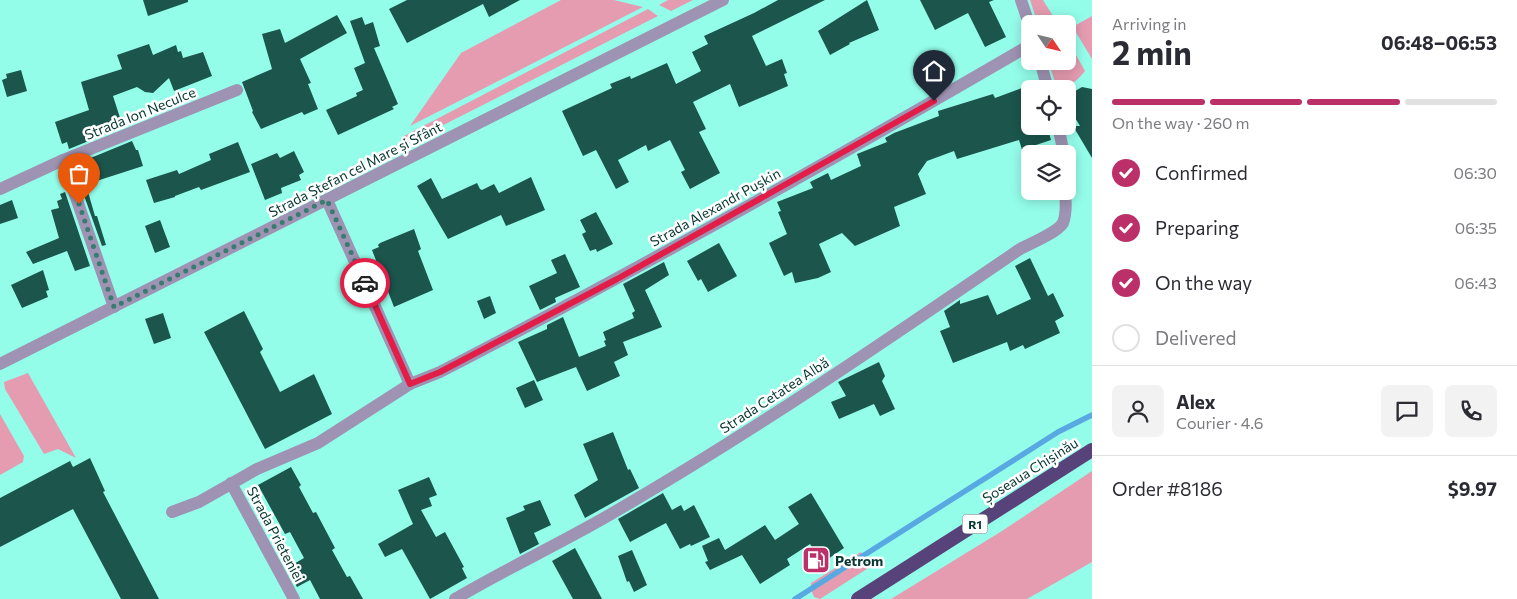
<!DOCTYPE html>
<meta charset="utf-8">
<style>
:root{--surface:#fff;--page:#f2f2f3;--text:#2b2b33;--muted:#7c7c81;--line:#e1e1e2;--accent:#bb3068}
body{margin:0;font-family:Commissioner,sans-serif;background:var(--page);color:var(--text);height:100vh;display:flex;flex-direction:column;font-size:19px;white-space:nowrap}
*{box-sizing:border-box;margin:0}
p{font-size:16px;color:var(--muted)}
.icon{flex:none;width:28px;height:28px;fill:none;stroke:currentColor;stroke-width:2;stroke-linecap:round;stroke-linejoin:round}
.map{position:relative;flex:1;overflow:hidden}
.drawer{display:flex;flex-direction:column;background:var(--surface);width:425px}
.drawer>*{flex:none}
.needle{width:32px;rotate:125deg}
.controls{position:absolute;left:1021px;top:15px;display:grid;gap:10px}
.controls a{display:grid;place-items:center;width:55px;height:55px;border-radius:8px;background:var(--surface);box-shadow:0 2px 12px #0003;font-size:25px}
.pin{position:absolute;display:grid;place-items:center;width:42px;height:42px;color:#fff;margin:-51px -21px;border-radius:50% 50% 50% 0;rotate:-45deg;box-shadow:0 0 5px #0007}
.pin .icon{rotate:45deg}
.courier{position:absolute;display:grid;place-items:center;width:50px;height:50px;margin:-25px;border:4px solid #e11d48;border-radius:50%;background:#fff;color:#222;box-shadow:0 1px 6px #0007}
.head em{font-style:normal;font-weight:700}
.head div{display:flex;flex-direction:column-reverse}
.head{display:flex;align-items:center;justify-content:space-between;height:85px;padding:0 20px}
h1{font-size:32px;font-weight:700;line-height:38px}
.bar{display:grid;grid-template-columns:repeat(4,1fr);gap:8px 5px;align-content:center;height:60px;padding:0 20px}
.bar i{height:6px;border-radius:4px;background:var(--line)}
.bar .on{background:var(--accent)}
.bar p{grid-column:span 4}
.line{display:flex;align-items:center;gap:12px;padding:0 20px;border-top:1px solid var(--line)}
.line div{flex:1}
.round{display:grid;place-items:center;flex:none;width:52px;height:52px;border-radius:8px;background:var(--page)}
ol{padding:0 20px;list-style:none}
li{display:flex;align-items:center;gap:15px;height:55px}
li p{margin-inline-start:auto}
li .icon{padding:5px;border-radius:50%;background:var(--accent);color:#fff;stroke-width:4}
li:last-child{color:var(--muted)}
li i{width:28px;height:28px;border:2px solid var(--line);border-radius:50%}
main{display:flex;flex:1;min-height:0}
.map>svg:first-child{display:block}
.green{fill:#e59cb1}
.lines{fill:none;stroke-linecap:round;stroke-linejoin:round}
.stream{stroke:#58a9e2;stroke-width:5.5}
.building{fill:#1b554c}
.minor{stroke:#9e93b2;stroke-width:12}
.tertiary{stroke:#9e93b2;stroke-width:12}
.trunk{stroke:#58427a;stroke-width:14}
.done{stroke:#387c71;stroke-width:5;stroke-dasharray:0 9}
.route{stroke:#e11d48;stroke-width:6}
.labels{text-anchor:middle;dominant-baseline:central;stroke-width:5;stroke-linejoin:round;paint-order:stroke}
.shield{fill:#fff;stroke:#51736e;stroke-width:1}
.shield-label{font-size:12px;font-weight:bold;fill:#063730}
.street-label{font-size:14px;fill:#063730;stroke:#fff}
.poi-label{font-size:14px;font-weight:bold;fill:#063730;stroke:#fff;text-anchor:start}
</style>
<main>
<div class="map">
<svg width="1092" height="599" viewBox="0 0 1092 599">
<rect width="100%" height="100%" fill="#94fdea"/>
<g class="green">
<polygon points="561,0 614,0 643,7 410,126 461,53"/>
<polygon points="668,0 693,0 671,11 659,5"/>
<polygon points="1030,0 1043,0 1053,16 1055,24 1038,24"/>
<polygon points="648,9 658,16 400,147 404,136"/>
<polygon points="1092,16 1092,59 1074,29 1076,25"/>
<path d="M1068 41 1085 71C1079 79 1067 90 1057 88L1048 61H1068Z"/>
<polygon points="28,373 76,458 58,449 44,454 5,389 4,382"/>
<polygon points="0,414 24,456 23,462 0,475"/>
<polygon points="1092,471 1092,562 1027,599 891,599 1002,531"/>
<polygon points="861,552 870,567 820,599 814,597 811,590 811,583"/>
</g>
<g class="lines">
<polyline class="stream" points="795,599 1058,432 1092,415"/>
</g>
<g class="building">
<polygon points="143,0 188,0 188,2 148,16"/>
<polygon points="407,0 520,0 489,17 483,4 407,43 389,9"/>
<polygon points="778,0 825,0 752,36 766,66 782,59 787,73 784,74 788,86 739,107 730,84 693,102 706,129 699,132 720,173 690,189 681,172 685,170 670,140 648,151 646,145 618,160 629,182 616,189 596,150 583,156 562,111 612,88 610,84 630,76 631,79 667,63 676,84 701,71 692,52 708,44 704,36 754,13"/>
<polygon points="867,0 879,30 849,43 850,44 830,55 818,31"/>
<polygon points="920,0 994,0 989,2 1006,37 985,47 968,13 935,30"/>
<polygon points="337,15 347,33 300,59 311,83 308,84 318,109 304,115 302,112 261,129 252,112 253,111 242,82 272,69 262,34 280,29 285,43"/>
<polygon points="362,17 365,25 373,22 380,46 374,48 398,104 392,107 394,109 338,135 326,110 357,96 356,93 363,90 354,68 365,63 350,21"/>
<polygon points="149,44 153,55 176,45 178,52 181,51 183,58 203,52 212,76 174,91 169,78 153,93 145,92 137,87 113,96 123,127 69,149 67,142 62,144 55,122 89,110 81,82 122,69 117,55"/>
<polygon points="21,70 27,91 7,97 2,80 7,78 6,74"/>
<polygon points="1030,85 1030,126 1047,126 1051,140 1030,147 1030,165 1027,166 1019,140 957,159 954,151 927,161 918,174 926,194 894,207 900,226 855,246 842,233 819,244 831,272 818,278 795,283 792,272 784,276 769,243 787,234 778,212 781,211 777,202 813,188 810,182 828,173 831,180 861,166 857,154 887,142 885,138 894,133 939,116 938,111 993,94 995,98"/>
<polygon points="1082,87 1092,89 1092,158 1073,126 1080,126 1068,106 1070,94"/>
<polygon points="132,141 136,150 138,150 143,166 81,186 76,172 78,170 76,164"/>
<polygon points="238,142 250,172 201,190 199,187 175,196 175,197 154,203 146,180 177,170 179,174 211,160 209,154"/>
<polygon points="294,151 304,172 299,175 301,180 281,188 282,193 265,200 251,164 277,153 280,158"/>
<polygon points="531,177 545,210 506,226 501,215 448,239 417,186 431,178 442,199 477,183 480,189 482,190 494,184 499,193"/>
<polygon points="86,185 95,216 97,216 106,245 102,246 81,187"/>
<polygon points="65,192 90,266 75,271 67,251 33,264 26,252 59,238 51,210 59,208 57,201 62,199 60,194"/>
<polygon points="12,200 18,218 0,224 0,205"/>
<polygon points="596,212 613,244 597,252 596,249 590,251 582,234 586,232 580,220"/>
<polygon points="160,220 170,247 155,253 145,226"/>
<polygon points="414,229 421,249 418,251 433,290 394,307 372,250 379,247 378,245 380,243"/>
<polygon points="719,243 737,276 708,292 701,279 698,281 687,261"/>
<polygon points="565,254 580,287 555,298 556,302 540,310 529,286 557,273 551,260"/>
<polygon points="1030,258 1048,296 1053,293 1064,316 1055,321 1060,333 1025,349 1023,345 1010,351 1007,342 953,363 940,331 950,327 944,311 960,300 960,304 988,295 997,315 1031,299 1015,266"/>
<polygon points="664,262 669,275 645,290 662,327 623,342 628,355 614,362 620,376 587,391 576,367 537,382 518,342 547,329 547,325 563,317 579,357 606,346 604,341 606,340 603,332 634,318 632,313 635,311 623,284"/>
<polygon points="43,270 49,290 46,291 48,297 22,308 11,285"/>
<polygon points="490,296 496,313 484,319 477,301"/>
<polygon points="244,311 263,349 260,352 280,392 314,374 332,414 265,449 204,332"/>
<polygon points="163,313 171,338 154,344 145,319"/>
<polygon points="879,362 885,376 882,381 895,409 880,416 874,404 839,419 831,402 846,396 838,382"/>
<polygon points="534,380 543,400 525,408 516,388"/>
<polygon points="613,432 628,470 630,469 639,488 585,518 574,495 598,480 583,444"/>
<polygon points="90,458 105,491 103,492 159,599 121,599 73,509 0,547 0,498 70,461 73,467"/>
<polygon points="291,467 301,485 299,487 313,513 316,512 335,548 332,550 347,577 350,576 363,599 320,599 310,580 297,587 293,580 287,568 304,558 290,532 285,534 258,485"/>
<polygon points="429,477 437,495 429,498 432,506 421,510 436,537 445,532 464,567 462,568 467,578 430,599 402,549 385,557 378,544 413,524 398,490"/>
<polygon points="663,493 672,510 681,505 684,511 694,505 710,537 691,546 690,544 680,549 666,523 630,542 618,519"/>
<polygon points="811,493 844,548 822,563 810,544 787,559 790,565 760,584 742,555 710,570 705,562 708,561 702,546 719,538 725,550 765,525 775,540 799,524 788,507"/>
<polygon points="540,500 551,525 534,533 539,544 520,554 506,518 525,510 523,506"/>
<polygon points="575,548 602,599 573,599 552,561"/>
<polygon points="632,550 647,585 634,592 629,581 627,582 618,556"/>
</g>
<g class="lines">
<g class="minor">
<polyline points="1021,0 1030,27"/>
<polyline points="1040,61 1048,89"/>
<polyline points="1058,126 1064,154"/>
<polyline points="63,160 114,307"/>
<polyline points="0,189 63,160 237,90"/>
<polyline points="327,200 410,384"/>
<polyline points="231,483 294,599"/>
<path d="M172 512 199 502 257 469 318 443 410 384 440 372C640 269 836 158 1030 45"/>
<path d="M455 599C504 570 555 546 604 518 747 436 884 342 1020 249 1030 244 1058 232 1063 223 1067 213 1066 201 1065 191"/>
</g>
<polyline class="tertiary" points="0,364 723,0"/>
<polyline class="trunk" points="858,599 1092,450"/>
</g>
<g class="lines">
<polyline class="done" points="79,204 114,307 327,200 365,283"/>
<polyline class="route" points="365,283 410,384 440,372 617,279 934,101"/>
</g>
<defs>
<symbol id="fuel-square" viewBox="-11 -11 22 22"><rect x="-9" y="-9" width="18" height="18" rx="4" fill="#bb3068" stroke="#fff"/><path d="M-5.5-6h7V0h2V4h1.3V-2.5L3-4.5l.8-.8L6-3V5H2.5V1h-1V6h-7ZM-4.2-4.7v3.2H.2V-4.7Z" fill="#fff"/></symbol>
</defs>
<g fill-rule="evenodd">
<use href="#fuel-square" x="800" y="544" width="32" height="32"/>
</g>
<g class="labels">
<rect class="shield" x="962.5" y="514.5" width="25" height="19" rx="4"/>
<g class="shield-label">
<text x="975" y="524">R1</text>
</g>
<g class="street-label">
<text transform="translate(140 113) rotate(-22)">Strada Ion Neculce</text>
<text transform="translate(355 169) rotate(-27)">Strada Ștefan cel Mare și Sfânt</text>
<text transform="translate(715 207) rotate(-29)">Strada Alexandr Pușkin</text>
<text transform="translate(774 395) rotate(-33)">Strada Cetatea Albă</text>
<text transform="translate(1030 470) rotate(-32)">Șoseaua Chișinău</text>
<text transform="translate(276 534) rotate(62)">Strada Prieteniei</text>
</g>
<g class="poi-label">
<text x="835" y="560">Petrom</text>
</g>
</g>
</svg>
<div class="controls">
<a><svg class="needle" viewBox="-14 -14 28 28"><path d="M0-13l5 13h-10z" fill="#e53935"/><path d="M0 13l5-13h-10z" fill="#7c7c81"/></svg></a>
<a><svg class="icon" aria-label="locate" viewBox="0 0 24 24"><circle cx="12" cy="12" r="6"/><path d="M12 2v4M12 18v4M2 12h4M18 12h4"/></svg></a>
<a><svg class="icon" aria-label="layers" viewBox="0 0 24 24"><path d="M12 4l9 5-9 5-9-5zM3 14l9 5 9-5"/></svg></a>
</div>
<div class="pin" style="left:79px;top:204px;background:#ea580c"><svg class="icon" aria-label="bag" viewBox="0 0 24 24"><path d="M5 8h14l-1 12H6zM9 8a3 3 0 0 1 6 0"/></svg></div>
<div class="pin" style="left:934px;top:101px;background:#1f2937"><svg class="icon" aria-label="home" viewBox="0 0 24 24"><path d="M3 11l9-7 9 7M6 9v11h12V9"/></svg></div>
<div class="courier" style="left:365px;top:283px"><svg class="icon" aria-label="car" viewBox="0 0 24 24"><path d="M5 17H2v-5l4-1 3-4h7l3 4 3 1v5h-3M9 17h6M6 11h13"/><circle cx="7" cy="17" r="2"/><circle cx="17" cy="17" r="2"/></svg></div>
</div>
<section class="drawer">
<div class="head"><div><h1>2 min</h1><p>Arriving in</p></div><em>06:48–06:53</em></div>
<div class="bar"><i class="on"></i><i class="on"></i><i class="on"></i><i></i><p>On the way · 260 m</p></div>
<ol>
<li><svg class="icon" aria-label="check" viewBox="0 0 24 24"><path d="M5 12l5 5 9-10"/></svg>Confirmed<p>06:30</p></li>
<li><svg class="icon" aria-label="check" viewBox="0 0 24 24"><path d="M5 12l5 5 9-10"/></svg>Preparing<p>06:35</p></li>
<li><svg class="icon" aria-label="check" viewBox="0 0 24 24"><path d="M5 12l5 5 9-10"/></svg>On the way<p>06:43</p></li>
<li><i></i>Delivered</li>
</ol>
<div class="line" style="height:90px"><a class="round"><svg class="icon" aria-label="person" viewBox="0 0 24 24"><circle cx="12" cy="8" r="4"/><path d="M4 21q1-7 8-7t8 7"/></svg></a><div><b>Alex</b><p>Courier · 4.6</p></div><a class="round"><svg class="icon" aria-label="chat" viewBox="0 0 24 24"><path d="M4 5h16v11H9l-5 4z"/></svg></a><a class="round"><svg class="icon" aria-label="phone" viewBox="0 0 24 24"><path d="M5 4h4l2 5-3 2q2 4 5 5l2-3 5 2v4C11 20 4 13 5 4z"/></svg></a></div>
<div class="line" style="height:65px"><div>Order #8186</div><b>$9.97</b></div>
</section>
</main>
